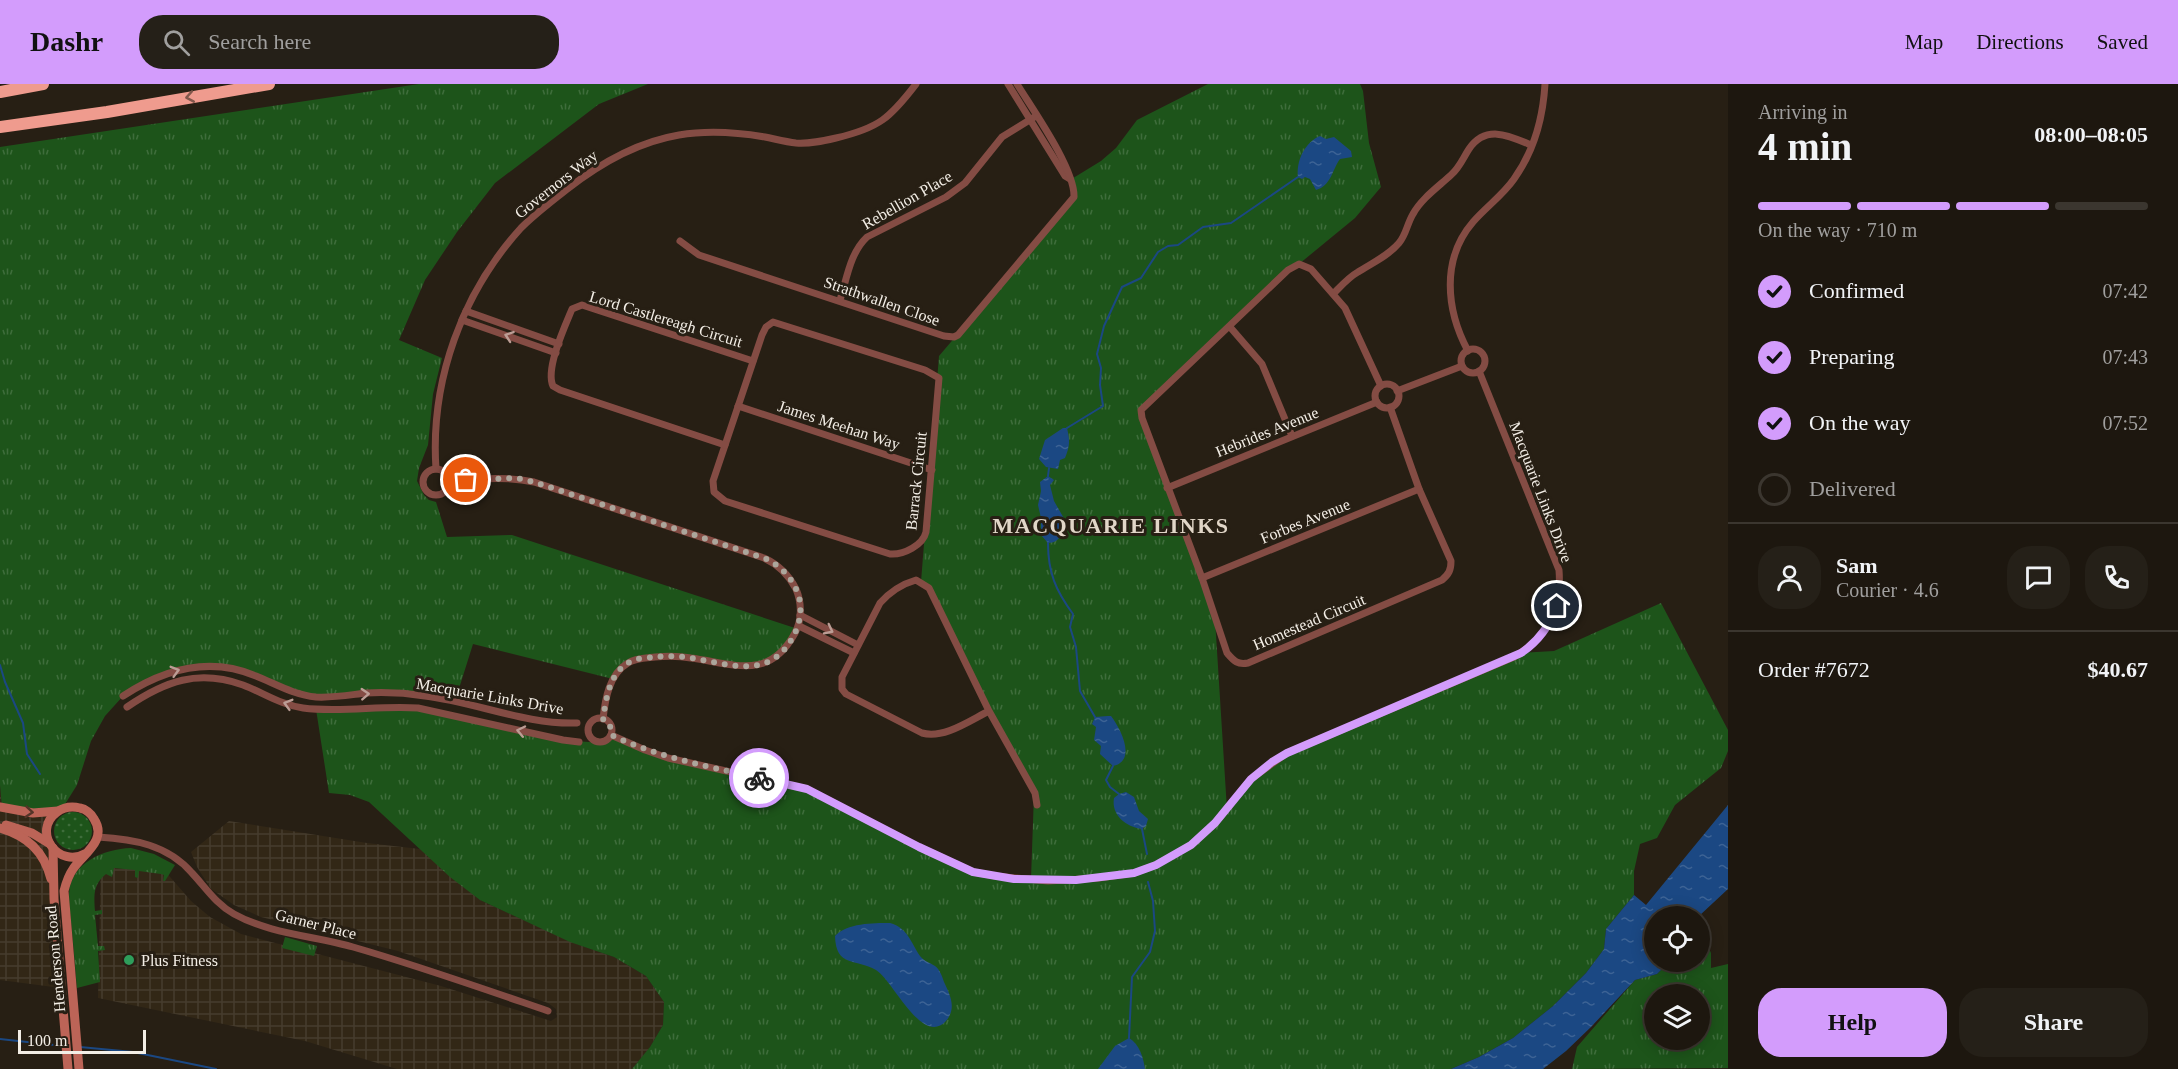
<!DOCTYPE html>
<meta charset="utf-8">
<style>
:root{--surface:#1d170f;--page:#252018;--text:#f1f3f6;--muted:#a09f9e;--line:#3b362f;--accent:#d39cfc}
body{margin:0;font-family:"Times New Roman",serif;background:var(--page);color:var(--text);height:100vh;display:flex;flex-direction:column;font-size:22px;white-space:nowrap}
*{box-sizing:border-box;margin:0}
p{font-size:20px;color:var(--muted)}
.icon{flex:none;width:33px;height:33px;fill:none;stroke:currentColor;stroke-width:2;stroke-linecap:round;stroke-linejoin:round}
.map{position:relative;flex:1;overflow:hidden}
.details{display:flex;flex-direction:column;background:var(--surface);width:450px}
.details>*{flex:none}
.fabs{position:absolute;left:1644px;top:822px;display:grid;gap:12px}
.fabs a{display:grid;place-items:center;width:66px;height:66px;border-radius:50%;background:var(--surface);box-shadow:0 3px 15px #0003,0 0 0 2px var(--line);font-size:30px}
.scale{position:absolute;left:18px;bottom:15px;width:128px;box-sizing:border-box;padding-left:6px;border:3px solid #f3eee6;border-top:0;font-size:16px;line-height:21px;white-space:nowrap;color:#f3eee6;-webkit-text-stroke:4px #271f14;paint-order:stroke}
.pin{position:absolute;display:grid;place-items:center;width:51px;height:51px;color:#fff;margin:-26px;border:3px solid #fff;border-radius:50%;box-shadow:0 2px 6px #0007}
.courier{position:absolute;display:grid;place-items:center;width:60px;height:60px;margin:-30px;border:4px solid #d39cfc;border-radius:50%;background:#fff;color:#222;box-shadow:0 2px 8px #0007}
.summary em{font-style:normal;font-weight:800}
.summary div{display:flex;flex-direction:column-reverse}
.summary{display:flex;align-items:center;justify-content:space-between;height:102px;padding:0 30px}
h1{font-size:39px;font-weight:800;line-height:45px}
.bar{display:grid;grid-template-columns:repeat(4,1fr);gap:9px 6px;align-content:center;height:72px;padding:0 30px}
.bar i{height:8px;border-radius:4px;background:var(--line)}
.bar .active{background:var(--accent)}
.bar p{grid-column:span 4}
.line{display:flex;align-items:center;gap:15px;padding:0 30px;border-top:2px solid var(--line)}
.line div{flex:1}
.round{display:grid;place-items:center;flex:none;width:63px;height:63px;border-radius:24px;background:var(--page)}
ol{padding:0 30px;list-style:none}
li{display:flex;align-items:center;gap:18px;height:66px}
li p{margin-inline-start:auto}
li .icon{padding:6px;border-radius:50%;background:var(--accent);color:#111;stroke-width:4}
li:last-child{color:var(--muted)}
li i{width:33px;height:33px;border:3px solid var(--line);border-radius:50%}
.button{display:flex;gap:12px;margin-top:auto;padding:12px 30px}
.button a{flex:1;height:69px;border-radius:24px;background:var(--accent);color:#111;font-size:24px;font-weight:800;line-height:69px;text-align:center}
.button a+a{background:var(--page);color:var(--text)}
header{display:flex;align-items:center;gap:36px;box-sizing:border-box;height:84px;padding:0 30px;background:var(--accent);color:#111}
header strong{font-size:28px}
nav{display:flex;gap:33px;margin-inline-start:auto;font-size:21px}
.search{width:420px;height:54px;background:var(--page);display:flex;align-items:center;gap:15px;box-sizing:border-box;padding:0 21px;border-radius:24px;color:var(--muted);font-size:22px}
main{display:flex;flex:1;min-height:0}
.map>svg:first-child{display:block}
.industrial{fill:url(#industrial-grid)}
.grass{fill:url(#grass-tufts);fill-rule:evenodd}
.garden{fill:url(#garden-dots)}
.water{fill:url(#water-ripples)}
.lines{fill:none;stroke-linecap:round;stroke-linejoin:round}
.stream{stroke:#1b4883;stroke-width:2}
.street{stroke:#844c44;stroke-width:7}
.secondary{stroke:#bc6457;stroke-width:9}
.highway{stroke:#ef9b8e;stroke-width:12}
.oneway{stroke:#81574b}
.oneway2{stroke:#bc9d95}
.oneway3{stroke:#543428}
.done{stroke:#aca69c;stroke-width:6;stroke-dasharray:0 10.8}
.route{stroke:#d39cfc;stroke-width:8}
.leisure-dot{fill:#2e9e5b;stroke:#271f14;stroke-width:2}
.labels{text-anchor:middle;dominant-baseline:central;stroke-width:6;stroke-linejoin:round;paint-order:stroke}
.street-label{font-size:16px;fill:#f3eee6;stroke:#271f14}
.poi-label{font-size:16px;fill:#f3eee6;stroke:#271f14;text-anchor:start}
.district-label{font-size:22px;font-weight:bold;letter-spacing:1.5px;fill:#e1d6c8;stroke:#271f14}
</style>
<header>
<strong>Dashr</strong>
<div class="search"><svg class="icon" aria-label="search" viewBox="0 0 24 24"><circle cx="10" cy="10" r="6"/><path d="M15 15l6 6"/></svg>Search here</div>
<nav><a>Map</a><a>Directions</a><a>Saved</a></nav>
</header>
<main>
<div class="map">
<svg width="1728" height="985" viewBox="0 0 1728 985">
<defs>
<pattern id="industrial-grid" width="8" height="8" patternUnits="userSpaceOnUse" patternTransform="scale(1.5)"><rect width="8" height="8" fill="#322716"/><path d="M0 4h8M4 0v8" fill="none" stroke="#463c2d"/></pattern>
<pattern id="grass-tufts" width="24" height="20" patternUnits="userSpaceOnUse" patternTransform="scale(1.5)"><rect width="24" height="20" fill="#1d541a"/><path d="M3 7l-1-3M5 7V3M7 7l1-3M15 17l-1-3M17 17v-4M19 17l1-3" fill="none" stroke="#3e6d3b"/></pattern>
<pattern id="garden-dots" width="8" height="8" patternUnits="userSpaceOnUse" patternTransform="scale(1.5)"><rect width="8" height="8" fill="#1d541a"/><path d="M2 2h.1M6 6h.1" fill="none" stroke="#3e6d3b" stroke-width="1.8" stroke-linecap="round"/></pattern>
<pattern id="water-ripples" width="26" height="14" patternUnits="userSpaceOnUse" patternTransform="scale(1.5)"><rect width="26" height="14" fill="#1b4883"/><path d="M2 4q2-2 4 0t4 0M15 11q2-2 4 0t4 0" fill="none" stroke="#3d6395"/></pattern>
</defs>
<rect width="100%" height="100%" fill="#271f14"/>
<g class="industrial">
<polygon points="0,701 2,724 46,729 49,736 61,904 0,896"/>
<polygon points="229,737 367,759 420,765 480,816 574,859 614,873 646,892 664,918 663,941 647,968 632,985 397,985 305,957 98,914 101,771 164,786 191,817 210,833 241,850 441,902 551,937 557,933 556,925 548,919 398,867 261,833 234,821 211,805 197,783 191,768"/>
</g>
<g class="grass">
<polygon points="419,0 648,0 599,20 495,99 457,148 425,196 399,256 442,274 433,310 428,361 419,384 417,397 424,411 429,416 436,418 447,453 512,451 798,545 789,560 764,581 672,572 628,579 613,595 473,560 456,614 386,609 322,613 293,608 234,584 184,584 123,612 105,632 91,657 77,701 62,725 58,727 2,724 0,701 0,63"/>
<polygon points="1208,0 1360,0 1363,7 1369,59 1381,103 1355,134 1299,180 1141,325 1215,535 1227,726 1252,695 1272,678 1521,569 1554,567 1661,519 1728,646 1728,667 1721,684 1675,721 1657,754 1640,760 1634,787 1634,811 1606,845 1604,865 1586,889 1553,922 1513,954 1479,973 1451,985 632,985 650,963 663,941 664,918 646,892 614,873 570,858 480,816 450,793 369,718 350,711 329,709 316,625 426,625 560,656 603,659 610,651 645,667 808,706 971,788 1031,795 1034,710 929,504 921,498 939,272 1074,114 1070,96 1101,77 1116,64 1137,36"/>
<path d="M131 764 154 770 175 781 165 797H163L164 791 161 790 139 787 138 794 135 793V786L114 784 112 793 106 790C93 801 94 810 95 827L102 826V830L95 831 98 862H104L105 866 98 867 100 898 77 904C75 885 74 866 72 848 71 835 69 822 69 810 70 779 104 765 131 764Z"/>
<polygon points="285,853 317,862 314,872 282,864"/>
<path d="M1706 858 1711 869V884L1728 880V984L1572 985 1577 963 1635 896 1657 890 1669 878H1700V859ZM1654 910H1700V956H1654Z"/>
</g>
<circle class="garden" cx="73" cy="747" r="19"/>
<g class="water">
<path d="M1320 52 1326 55 1334 53 1351 67 1352 73 1340 75C1332 86 1331 102 1316 106L1310 95 1305 93 1302 95 1298 93C1296 77 1305 58 1320 52Z"/>
<path d="M1063 344H1067C1070 357 1070 362 1065 374L1060 376 1058 385 1046 383 1039 375 1045 356Z"/>
<path d="M1048 392 1054 396 1050 401 1054 417 1066 438C1063 448 1060 459 1048 459L1041 451V434L1038 421 1041 407 1040 398Z"/>
<path d="M1108 632H1111C1121 645 1137 677 1113 682L1100 670 1101 662 1094 656 1096 643 1092 640 1095 633Z"/>
<path d="M1126 708 1134 713 1139 727 1148 735 1146 742 1142 745C1126 743 1111 731 1114 714L1119 710Z"/>
<polygon points="1728,721 1728,805 1699,832 1654,832 1654,878 1669,878 1657,890 1635,896 1591,943 1566,967 1543,985 1451,985 1479,973 1513,954 1553,922 1586,889 1604,865 1606,845 1634,811 1646,821"/>
<path d="M890 839C908 844 911 859 920 872 925 878 929 878 935 882 940 886 942 892 944 898 950 911 957 924 946 937 922 963 893 896 876 886 856 874 836 884 835 852 847 839 873 839 890 839Z"/>
<path d="M1129 954C1140 961 1143 973 1145 985H1098L1115 962Z"/>
</g>
<g class="lines">
<g class="stream">
<polyline points="1067,344 1103,322 1100,301 1101,284 1097,270 1104,242 1122,203 1141,194 1158,168 1168,162 1178,161 1203,143 1231,139 1298,93"/>
<polyline points="1048,392 1049,384"/>
<path d="M1048 459C1048 489 1056 507 1073 530L1070 543 1076 563 1080 607 1095 633"/>
<polyline points="0,581 5,598 23,639 27,670 40,690"/>
<polyline points="1113,682 1106,696 1110,703 1119,710"/>
<polyline points="1142,745 1147,770"/>
<polyline points="1129,954 1132,893 1150,868 1155,847 1153,817 1148,798"/>
<polyline points="0,955 63,962"/>
<polyline points="80,963 133,968 216,985"/>
</g>
<g class="street">
<polyline points="1008,0 1065,92 1070,95"/>
<path d="M680 157 699 171 944 252 954 253 958 251 1074 113C1075 85 1033 26 1017 0"/>
<path d="M1334 209C1341 202 1349 193 1358 188 1372 179 1388 172 1399 159 1406 151 1407 140 1413 130 1421 115 1438 103 1451 91 1460 83 1463 74 1469 65 1486 40 1510 52 1531 61"/>
<path d="M840 216C847 194 850 169 867 153L946 113 965 99 1002 53 1036 32"/>
<polyline points="466,227 559,260"/>
<polyline points="462,236 556,269"/>
<path d="M773 238 925 286 939 294 926 448C923 461 904 471 890 470L725 417 714 408 713 397 762 251 766 243Z"/>
<polyline points="1230,243 1262,280 1292,352"/>
<circle cx="1473" cy="277" r="12"/>
<path d="M1468 267C1446 226 1441 175 1473 138 1486 123 1503 111 1514 95 1534 67 1543 34 1545 0"/>
<circle cx="1387" cy="312" r="12"/>
<path d="M1381 302 1345 224 1311 185 1299 180 1288 186 1141 326 1142 334 1202 494 1227 569C1234 577 1237 581 1248 579L1442 496C1449 490 1451 486 1451 477L1419 405 1390 323"/>
<polyline points="1397,307 1462,282"/>
<polyline points="738,322 932,386"/>
<path d="M725 361 560 306 553 302C545 285 565 242 572 225L582 221 753 277"/>
<path d="M436 385C430 297 462 209 521 144 535 130 551 118 566 106 599 80 637 58 679 51 708 46 736 48 765 53 775 55 786 58 796 59 810 60 823 57 836 54 879 44 890 34 916 0"/>
<circle cx="436" cy="398" r="13"/>
<path d="M449 397C478 395 506 392 534 398L764 474C779 481 789 491 796 505 802 519 802 536 795 549 769 597 734 580 691 574 679 572 667 572 655 573 646 574 635 574 628 579 609 590 605 616 603 635"/>
<polyline points="1167,404 1377,318"/>
<polyline points="1202,494 1419,405"/>
<polyline points="800,531 858,561"/>
<polyline points="799,542 854,569"/>
<path d="M123 612C164 585 209 572 256 592 276 600 294 611 316 613 333 614 349 611 366 609 385 608 406 609 425 612 475 618 527 641 577 639"/>
<path d="M127 623C165 597 198 585 243 601 264 609 281 621 303 624 342 629 380 621 418 624L563 656 579 658"/>
<path d="M989 627 929 504 916 496C902 500 889 509 880 519L842 593V605L846 610 922 649C944 655 969 637 989 627L1035 709 1037 721"/>
<circle cx="600" cy="646" r="12"/>
<path d="M611 651 645 666 668 674 807 705 919 763 973 788 995 792 1048 797 1099 794 1134 789 1156 781 1191 761 1215 739 1251 695 1287 669 1514 573C1547 554 1562 524 1559 486L1479 287"/>
<path d="M98 753C134 755 168 761 192 789 206 804 216 820 234 830 270 850 315 852 353 863 419 882 484 905 548 927"/>
</g>
<g class="secondary">
<polyline points="0,723 33,729 58,727"/>
<polyline points="6,741 32,749 50,760"/>
<path d="M0 744C27 752 44 767 51 795"/>
<polyline points="53,764 54,815 68,985"/>
<path d="M79 985 64 807C66 799 68 792 73 785 83 770 108 756 94 735 91 729 85 725 80 724 72 722 64 723 57 728 31 747 58 786 87 769"/>
</g>
<g class="highway">
<polyline points="0,8 43,0"/>
<polyline points="0,43 107,28 269,0"/>
</g>
</g>
<defs><path id="oneway-chevron" d="M-2-3.5L2.5 0L-2 3.5" fill="none" stroke-width="1.6" stroke-linecap="round" stroke-linejoin="round" transform="scale(1.5)"/></defs>
<use class="oneway" href="#oneway-chevron" transform="translate(190 13) rotate(170)"/>
<g class="oneway2">
<use href="#oneway-chevron" transform="translate(509 252) rotate(-161)"/>
<use href="#oneway-chevron" transform="translate(829 546) rotate(27)"/>
<use href="#oneway-chevron" transform="translate(175 587) rotate(-16)"/>
<use href="#oneway-chevron" transform="translate(365 610) rotate(-3)"/>
<use href="#oneway-chevron" transform="translate(288 620) rotate(-164)"/>
<use href="#oneway-chevron" transform="translate(521 647) rotate(-168)"/>
</g>
<use class="oneway3" href="#oneway-chevron" transform="translate(29 728) rotate(5)"/>
<g class="lines">
<path class="done" d="M466 396 516 394 534 398 764 474C780 481 792 493 798 510 803 524 800 540 793 553 769 597 729 580 691 574 679 572 667 572 655 573 646 574 635 574 628 579 609 590 606 616 603 635L610 641 611 651C661 674 706 682 759 694"/>
<path class="route" d="M759 694 807 705 919 763 973 788 1014 795 1076 796 1134 789 1156 781 1191 761 1215 739 1251 695 1272 678 1287 669 1521 569C1539 557 1550 541 1557 522"/>
</g>
<circle class="leisure-dot" cx="129" cy="876" r="6"/>
<g class="labels">
<g class="street-label">
<text transform="translate(556 100) rotate(-38)">Governors Way</text>
<text transform="translate(907 116) rotate(-30)">Rebellion Place</text>
<text transform="translate(882 217) rotate(19)">Strathwallen Close</text>
<text transform="translate(666 235) rotate(17)">Lord Castlereagh Circuit</text>
<text transform="translate(839 341) rotate(18)">James Meehan Way</text>
<text transform="translate(1267 348) rotate(-22)">Hebrides Avenue</text>
<text transform="translate(916 397) rotate(-84)">Barrack Circuit</text>
<text transform="translate(1541 408) rotate(69)">Macquarie Links Drive</text>
<text transform="translate(1305 437) rotate(-22)">Forbes Avenue</text>
<text transform="translate(1309 538) rotate(-23)">Homestead Circuit</text>
<text transform="translate(490 612) rotate(10)">Macquarie Links Drive</text>
<text transform="translate(316 840) rotate(14)">Garner Place</text>
<text transform="translate(55 875) rotate(-95)">Henderson Road</text>
</g>
<g class="poi-label">
<text x="141" y="876">Plus Fitness</text>
</g>
<g class="district-label">
<text x="1111" y="441">MACQUARIE LINKS</text>
</g>
</g>
</svg>
<div class="fabs">
<a><svg class="icon" aria-label="locate" viewBox="0 0 24 24"><circle cx="12" cy="12" r="6"/><path d="M12 2v4M12 18v4M2 12h4M18 12h4"/></svg></a>
<a><svg class="icon" aria-label="layers" viewBox="0 0 24 24"><path d="M12 4l9 5-9 5-9-5zM3 14l9 5 9-5"/></svg></a>
</div>
<div class="scale">100 m</div>
<div class="pin" style="left:466px;top:396px;background:#ea580c"><svg class="icon" aria-label="bag" viewBox="0 0 24 24"><path d="M5 8h14l-1 12H6zM9 8a3 3 0 0 1 6 0"/></svg></div>
<div class="pin" style="left:1557px;top:522px;background:#1f2937"><svg class="icon" aria-label="home" viewBox="0 0 24 24"><path d="M3 11l9-7 9 7M6 9v11h12V9"/></svg></div>
<div class="courier" style="left:759px;top:694px"><svg class="icon" aria-label="bike" viewBox="0 0 24 24"><circle cx="6" cy="16" r="4"/><circle cx="18" cy="16" r="4"/><path d="M6 16l4-8h5l3 8M10 8l3 8H6M13 5h3"/></svg></div>
</div>
<section class="details">
<div class="summary"><div><h1>4 min</h1><p>Arriving in</p></div><em>08:00–08:05</em></div>
<div class="bar"><i class="active"></i><i class="active"></i><i class="active"></i><i></i><p>On the way · 710 m</p></div>
<ol>
<li><svg class="icon" aria-label="check" viewBox="0 0 24 24"><path d="M5 12l5 5 9-10"/></svg>Confirmed<p>07:42</p></li>
<li><svg class="icon" aria-label="check" viewBox="0 0 24 24"><path d="M5 12l5 5 9-10"/></svg>Preparing<p>07:43</p></li>
<li><svg class="icon" aria-label="check" viewBox="0 0 24 24"><path d="M5 12l5 5 9-10"/></svg>On the way<p>07:52</p></li>
<li><i></i>Delivered</li>
</ol>
<div class="line" style="height:108px"><a class="round"><svg class="icon" aria-label="person" viewBox="0 0 24 24"><circle cx="12" cy="8" r="4"/><path d="M4 21q1-7 8-7t8 7"/></svg></a><div><b>Sam</b><p>Courier · 4.6</p></div><a class="round"><svg class="icon" aria-label="chat" viewBox="0 0 24 24"><path d="M4 5h16v11H9l-5 4z"/></svg></a><a class="round"><svg class="icon" aria-label="phone" viewBox="0 0 24 24"><path d="M5 4h4l2 5-3 2q2 4 5 5l2-3 5 2v4C11 20 4 13 5 4z"/></svg></a></div>
<div class="line" style="height:78px"><div>Order #7672</div><b>$40.67</b></div>
<div class="button"><a>Help</a><a>Share</a></div>
</section>
</main>
